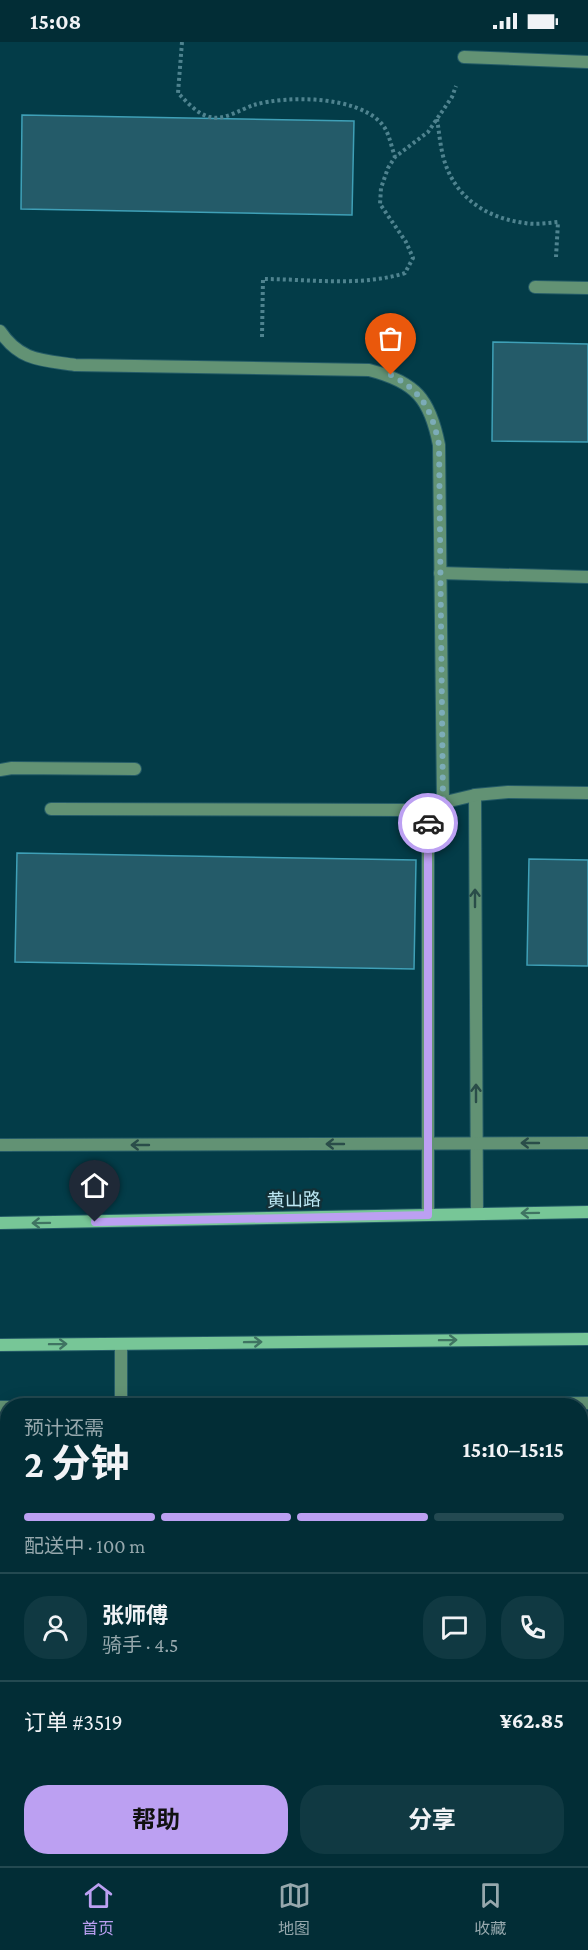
<!DOCTYPE html>
<html lang="zh">
<meta charset="utf-8">
<style>
:root{--surface:#022d36;--page:#103942;--text:#f1f3f6;--muted:#96a8ad;--line:#234951;--accent:#bca0f2}
body{margin:0;font-family:"Crimson Pro","Noto Sans SC",serif;background:var(--page);color:var(--text);height:100vh;display:flex;flex-direction:column;font-size:22px;white-space:nowrap}
*{box-sizing:border-box;margin:0}
p{font-size:20px;color:var(--muted)}
.icon{flex:none;width:33px;height:33px;fill:none;stroke:currentColor;stroke-width:2;stroke-linecap:round;stroke-linejoin:round}
.map{position:relative;flex:1;overflow:hidden}
.side{position:absolute;left:0px;top:1356px;width:588px;height:468px;display:flex;flex-direction:column;background:var(--surface);border-radius:24px 24px 0 0;box-shadow:0 3px 15px #0003,0 0 0 2px var(--line)}
.side>*{flex:none}
.pin{position:absolute;display:grid;place-items:center;width:51px;height:51px;color:#fff;margin:-62px -26px;border-radius:50% 50% 50% 0;rotate:-45deg;box-shadow:0 0 6px #0007}
.pin .icon{rotate:45deg}
.courier{position:absolute;display:grid;place-items:center;width:60px;height:60px;margin:-30px;border:4px solid #bca0f2;border-radius:50%;background:#fff;color:#222;box-shadow:0 2px 8px #0007}
.overview em{font-style:normal;font-weight:700}
.overview div{display:flex;flex-direction:column-reverse}
.overview{display:flex;align-items:center;justify-content:space-between;height:102px;padding:0 24px}
h1{font-size:39px;font-weight:700;line-height:45px}
.bar{display:grid;grid-template-columns:repeat(4,1fr);gap:9px 6px;align-content:center;height:72px;padding:0 24px}
.bar i{height:8px;border-radius:4px;background:var(--line)}
.bar .on{background:var(--accent)}
.bar p{grid-column:span 4}
.line{display:flex;align-items:center;gap:15px;padding:0 24px;border-top:2px solid var(--line)}
.line div{flex:1}
.round{display:grid;place-items:center;flex:none;width:63px;height:63px;border-radius:24px;background:var(--page)}
.cta{display:flex;gap:12px;margin-top:auto;padding:12px 24px}
.cta a{flex:1;height:69px;border-radius:24px;background:var(--accent);color:#111;font-size:24px;font-weight:700;line-height:69px;text-align:center}
.cta a+a{background:var(--page);color:var(--text)}
.status{display:flex;justify-content:space-between;align-items:center;height:42px;padding:0 30px;background:var(--surface);direction:ltr}
.status svg{height:16px;fill:currentColor}
.dock{display:flex;justify-content:space-around;align-items:center;height:84px;border-top:2px solid var(--line);background:var(--surface);font-size:16px;color:var(--muted)}
.dock a{display:grid;justify-items:center;gap:3px}
.dock .on{color:var(--accent)}
.map>svg:first-child{display:block}
.building{fill:#245b69;stroke:#3fa0b7;stroke-width:1.5}
.lines{fill:none;stroke-linecap:round;stroke-linejoin:round}
.service-casing{stroke:#245b67;stroke-width:14}
.secondary-casing{stroke:#245b67;stroke-width:14}
.path{stroke:#4f838f;stroke-width:4;stroke-dasharray:3 3;stroke-linecap:butt}
.service{stroke:#629274;stroke-width:12}
.secondary{stroke:#77c697;stroke-width:12}
.oneway{stroke:#2a4d49}
.oneway2{stroke:#3f7462}
.done{stroke:#7cacb8;stroke-width:6;stroke-dasharray:0 10.8}
.route{stroke:#bca0f2;stroke-width:8}
.labels{text-anchor:middle;dominant-baseline:central;stroke-width:5;stroke-linejoin:round;paint-order:stroke}
.street-label{font-size:18px;fill:#bde8f4;stroke:#123037}
</style>
<div class="status"><b>15:08</b><svg viewBox="0 0 49 12"><path d="M0 12V9h3v3zM5 12V6h3v6zM10 12V3h3v9zM15 12V0h3v12zM26 1h20v11H26zM47 4h2v5h-2z"/></svg></div>
<div class="map">
<svg width="588" height="1824" viewBox="0 0 588 1824">
<rect width="100%" height="100%" fill="#033c48"/>
<g class="building">
<polygon points="22,73 354,79 352,173 21,167"/>
<polygon points="493,300 588,302 588,400 492,399"/>
<polygon points="17,811 416,818 414,927 15,920"/>
<polygon points="529,817 588,818 588,924 527,923"/>
</g>
<g class="lines">
<defs>
<g id="service">
<polyline points="464,15 588,20"/>
<polyline points="535,245 588,246"/>
<path d="M0 289C20 319 42 318 75 323L369 328C416 340 430 357 439 403L443 761"/>
<polyline points="440,531 588,535"/>
<polyline points="0,728 12,726 135,727"/>
<polyline points="475,753 477,1172"/>
<polyline points="428,764 428,1173"/>
<polyline points="51,767 412,768 475,753 508,750 588,751"/>
<polyline points="0,1103 588,1101"/>
<polyline points="121,1364 121,1302"/>
<polyline points="311,1364 588,1361"/>
<polyline points="0,1365 8,1365"/>
<polyline points="0,1533 8,1533"/>
<polyline points="580,1552 588,1552"/>
<polyline points="0,1773 8,1773"/>
<polyline points="580,1780 588,1780"/>
<polyline points="113,1824 113,1816"/>
</g>
<g id="secondary">
<polyline points="0,1181 588,1170"/>
<polyline points="0,1303 588,1297"/>
</g>
</defs>
<use href="#service" class="service-casing"/>
<use href="#secondary" class="secondary-casing"/>
<g class="path">
<path d="M182 0 178 51C187 60 197 72 210 75 224 79 241 67 254 63 288 53 356 54 381 81 389 89 391 104 395 115"/>
<path d="M437 77C439 89 440 102 443 114 453 154 485 176 525 181 535 183 547 181 558 180L556 215"/>
<path d="M262 295 263 237C309 237 361 245 405 231L413 216 406 200 380 162 381 146 388 126 395 115 428 90 452 55 456 44"/>
</g>
<use href="#service" class="service"/>
<use href="#secondary" class="secondary"/>
</g>
<defs><path id="oneway-shaft" d="M-6 0H5M1.5-3L5.5 0L1.5 3" fill="none" stroke-width="1.6" stroke-linecap="round" stroke-linejoin="round" transform="scale(1.5)"/></defs>
<g class="oneway">
<use href="#oneway-shaft" transform="translate(475 856) rotate(-90)"/>
<use href="#oneway-shaft" transform="translate(476 1051) rotate(-90)"/>
<use href="#oneway-shaft" transform="translate(530 1101) rotate(180)"/>
<use href="#oneway-shaft" transform="translate(335 1102) rotate(180)"/>
<use href="#oneway-shaft" transform="translate(140 1103) rotate(180)"/>
</g>
<g class="oneway2">
<use href="#oneway-shaft" transform="translate(530 1171) rotate(179)"/>
<use href="#oneway-shaft" transform="translate(41 1181) rotate(179)"/>
<use href="#oneway-shaft" transform="translate(448 1298) rotate(-1)"/>
<use href="#oneway-shaft" transform="translate(253 1300) rotate(-1)"/>
<use href="#oneway-shaft" transform="translate(58 1302) rotate(-1)"/>
</g>
<g class="lines">
<path class="done" d="M391 333C423 350 432 369 439 403L443 761 428 764V781"/>
<polyline class="route" points="95,1180 428,1173 428,781"/>
</g>
<g class="labels">
<g class="street-label">
<text transform="translate(294 1158) rotate(-1)">黄山路</text>
</g>
</g>
</svg>
<div class="pin" style="left:391px;top:333px;background:#ea580c"><svg class="icon" aria-label="bag" viewBox="0 0 24 24"><path d="M5 8h14l-1 12H6zM9 8a3 3 0 0 1 6 0"/></svg></div>
<div class="pin" style="left:95px;top:1180px;background:#1f2937"><svg class="icon" aria-label="home" viewBox="0 0 24 24"><path d="M3 11l9-7 9 7M6 9v11h12V9"/></svg></div>
<div class="courier" style="left:428px;top:781px"><svg class="icon" aria-label="car" viewBox="0 0 24 24"><path d="M5 17H2v-5l4-1 3-4h7l3 4 3 1v5h-3M9 17h6M6 11h13"/><circle cx="7" cy="17" r="2"/><circle cx="17" cy="17" r="2"/></svg></div>
<section class="side">
<div class="overview"><div><h1>2 分钟</h1><p>预计还需</p></div><em>15:10–15:15</em></div>
<div class="bar"><i class="on"></i><i class="on"></i><i class="on"></i><i></i><p>配送中 · 100 m</p></div>
<div class="line" style="height:108px"><a class="round"><svg class="icon" aria-label="person" viewBox="0 0 24 24"><circle cx="12" cy="8" r="4"/><path d="M4 21q1-7 8-7t8 7"/></svg></a><div><b>张师傅</b><p>骑手 · 4.5</p></div><a class="round"><svg class="icon" aria-label="chat" viewBox="0 0 24 24"><path d="M4 5h16v11H9l-5 4z"/></svg></a><a class="round"><svg class="icon" aria-label="phone" viewBox="0 0 24 24"><path d="M5 4h4l2 5-3 2q2 4 5 5l2-3 5 2v4C11 20 4 13 5 4z"/></svg></a></div>
<div class="line" style="height:78px"><div>订单 #3519</div><b>¥62.85</b></div>
<div class="cta"><a>帮助</a><a>分享</a></div>
</section>
</div>
<nav class="dock">
<a class="on"><svg class="icon" aria-label="home" viewBox="0 0 24 24"><path d="M3 11l9-7 9 7M6 9v11h12V9"/></svg>首页</a>
<a><svg class="icon" aria-label="map" viewBox="0 0 24 24"><path d="M3 6l6-2 6 2 6-2v14l-6 2-6-2-6 2zM9 4v14M15 6v14"/></svg>地图</a>
<a><svg class="icon" aria-label="saved" viewBox="0 0 24 24"><path d="M7 4h10v16l-5-4-5 4z"/></svg>收藏</a>
</nav>
